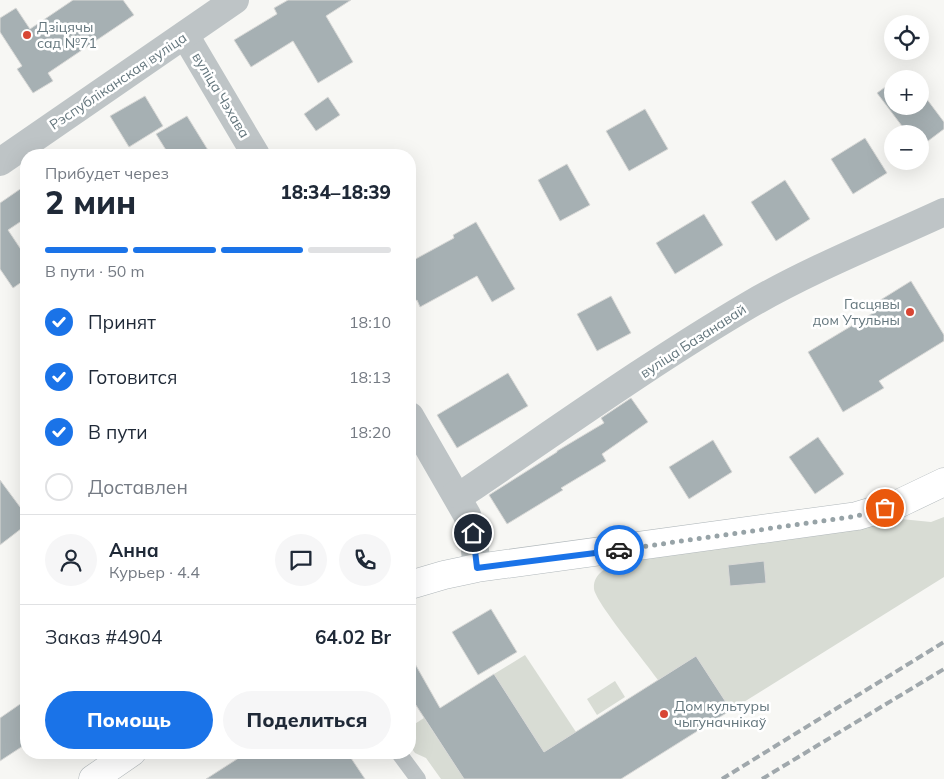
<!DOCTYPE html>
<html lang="ru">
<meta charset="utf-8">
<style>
:root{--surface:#fff;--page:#f6f6f7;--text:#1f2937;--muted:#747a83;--line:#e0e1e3;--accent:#1a73e8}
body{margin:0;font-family:Mulish,sans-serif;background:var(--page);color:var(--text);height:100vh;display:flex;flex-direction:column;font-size:19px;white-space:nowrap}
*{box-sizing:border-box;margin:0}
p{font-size:16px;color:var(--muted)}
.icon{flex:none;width:28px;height:28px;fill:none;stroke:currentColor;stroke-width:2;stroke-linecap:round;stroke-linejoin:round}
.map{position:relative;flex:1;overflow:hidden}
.sheet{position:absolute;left:20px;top:149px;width:396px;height:610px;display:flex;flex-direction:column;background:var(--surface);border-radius:20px;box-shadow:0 5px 20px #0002}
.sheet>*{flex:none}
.tools{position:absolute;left:884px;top:15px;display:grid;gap:10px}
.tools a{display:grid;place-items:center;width:45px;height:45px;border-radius:50%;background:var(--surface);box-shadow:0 5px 20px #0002;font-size:25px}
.pin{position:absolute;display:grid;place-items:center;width:42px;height:42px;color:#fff;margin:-21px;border:2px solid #fff;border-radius:50%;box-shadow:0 1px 5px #0007}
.courier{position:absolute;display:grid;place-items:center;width:50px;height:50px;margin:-25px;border:4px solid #1a73e8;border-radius:50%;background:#fff;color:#222;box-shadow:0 1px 6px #0007}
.headline em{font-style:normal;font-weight:800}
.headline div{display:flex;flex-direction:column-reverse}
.headline{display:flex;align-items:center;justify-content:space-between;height:85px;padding:0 25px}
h1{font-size:32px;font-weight:800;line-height:38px}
.bar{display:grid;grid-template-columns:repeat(4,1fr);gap:8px 5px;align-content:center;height:60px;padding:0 25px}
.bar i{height:6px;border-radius:4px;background:var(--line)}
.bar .active{background:var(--accent)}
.bar p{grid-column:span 4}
.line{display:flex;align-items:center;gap:12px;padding:0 25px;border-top:1px solid var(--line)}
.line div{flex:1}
.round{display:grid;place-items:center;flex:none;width:52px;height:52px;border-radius:26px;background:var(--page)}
ol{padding:0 25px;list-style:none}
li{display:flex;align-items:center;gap:15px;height:55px}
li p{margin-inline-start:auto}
li .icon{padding:5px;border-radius:50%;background:var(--accent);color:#fff;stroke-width:4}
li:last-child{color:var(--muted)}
li i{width:28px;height:28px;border:2px solid var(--line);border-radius:50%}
.primary-button{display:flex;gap:10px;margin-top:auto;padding:10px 25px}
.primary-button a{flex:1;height:58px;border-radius:30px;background:var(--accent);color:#fff;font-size:20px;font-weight:800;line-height:58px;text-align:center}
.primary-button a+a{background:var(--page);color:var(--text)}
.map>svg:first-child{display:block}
.green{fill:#d8dcd4}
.building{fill:#a6b0b3;stroke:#d9d9d7}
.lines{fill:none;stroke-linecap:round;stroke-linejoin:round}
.secondary-casing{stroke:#b1b8bb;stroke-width:29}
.service{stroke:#bec4c6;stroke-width:16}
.minor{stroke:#bec4c6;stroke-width:28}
.secondary{stroke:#fff;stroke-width:28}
.rail{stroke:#a0a8ac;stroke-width:4;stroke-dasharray:8 4;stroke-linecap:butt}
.done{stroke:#97a3a7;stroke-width:5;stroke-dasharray:0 9}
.route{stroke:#1a73e8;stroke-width:6}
.poi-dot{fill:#d84634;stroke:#fff;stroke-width:2}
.labels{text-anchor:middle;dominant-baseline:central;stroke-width:5;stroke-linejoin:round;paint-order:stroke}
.poi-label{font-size:14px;fill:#64767d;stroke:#fff;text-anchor:start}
.street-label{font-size:14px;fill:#64767d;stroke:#fff}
</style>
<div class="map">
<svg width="944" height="779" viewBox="0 0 944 779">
<rect width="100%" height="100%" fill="#f7f7f4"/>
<g class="green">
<path d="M944 517V577L731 710 696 656 658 680C647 664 596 603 594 589 593 575 604 569 615 564L901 519 931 522Z"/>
<polygon points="525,655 576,732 544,752 494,674"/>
<polygon points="615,681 625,697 597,715 587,699"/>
<polygon points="424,718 464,779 441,779 426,758 415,753 410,746 410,727"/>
</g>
<g class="building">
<polygon points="73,0 123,0 134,15 48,73 53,81 33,93 17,69 22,66 0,32 0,18 16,8 30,29"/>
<polygon points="288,0 351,0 326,16 353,62 318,83 293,41 251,67 234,40 277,14 274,8"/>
<polygon points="892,82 892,106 920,106 920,90 944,122 944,129 920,147 920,134 908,134 877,93"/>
<polygon points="145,96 163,126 129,147 110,116"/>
<polygon points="328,97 340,115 316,131 304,114"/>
<polygon points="645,109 668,149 629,171 606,131"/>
<polygon points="187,116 211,155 169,155 156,134"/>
<polygon points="865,138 887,173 853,194 831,159"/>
<polygon points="567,164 590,205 560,221 538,180"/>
<polygon points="785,180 810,219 776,241 751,202"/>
<polygon points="26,185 26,218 8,230 26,257 26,279 13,288 0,269 0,203"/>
<polygon points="704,214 723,245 675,274 656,243"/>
<polygon points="476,222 515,289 492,302 477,276 420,307 417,300 410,304 410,262 454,238 453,235"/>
<polygon points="911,281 944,335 944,341 879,381 884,388 843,412 808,352 878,310 874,304"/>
<polygon points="611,296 631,333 597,351 577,314"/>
<polygon points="508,373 528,406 457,448 437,415"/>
<polygon points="631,398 648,422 602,454 606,461 561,488 563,490 507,524 489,495 557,452 557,451 604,423 601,418"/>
<polygon points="818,437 844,474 815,494 789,457"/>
<polygon points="713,440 732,472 689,499 669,467"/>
<polygon points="0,480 26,515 26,525 0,545"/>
<polygon points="764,561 766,583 730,586 728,565"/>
<polygon points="491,609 517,652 478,675 452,632"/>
<polygon points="410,655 440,708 494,674 544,752 696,656 731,710 621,779 464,779 410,696"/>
<polygon points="26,700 26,744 0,761 0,718"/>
<polygon points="248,752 347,752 365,779 206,779"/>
</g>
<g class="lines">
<defs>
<g id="secondary">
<polyline points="410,585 444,575 477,568 857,516 900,503 944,482"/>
<polyline points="93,779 132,752"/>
</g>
</defs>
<use href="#secondary" class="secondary-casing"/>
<polyline class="service" points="398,752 418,779"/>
<g class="minor">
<polyline points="185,35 256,155"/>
<polyline points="0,162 235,0"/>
<polyline points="410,416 467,515 473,533 477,568"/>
<path d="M456 494 467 491C560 428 652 362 749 305 811 269 879 242 944 212"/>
</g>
<use href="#secondary" class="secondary"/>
<g class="rail">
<polyline points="722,779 944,642"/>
<polyline points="762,779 944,669"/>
</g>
</g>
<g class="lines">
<polyline class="done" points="619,550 857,516 885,508"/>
<polyline class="route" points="473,533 477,568 619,550"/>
</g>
<g class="poi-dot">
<circle cx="27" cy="35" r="5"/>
<circle cx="910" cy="312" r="5"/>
<circle cx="664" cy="714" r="5"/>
</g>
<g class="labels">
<g class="poi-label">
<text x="37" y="27">Дзіцячы<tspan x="37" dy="16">сад №71</tspan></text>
<text x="900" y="304" text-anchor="end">Гасцявы<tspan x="900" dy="16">дом Утульны</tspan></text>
<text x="674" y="706">Дом культуры<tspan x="674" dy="16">чыгуначнікаў</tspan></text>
</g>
<g class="street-label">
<text transform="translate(118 81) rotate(-34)">Рэспубліканская вуліца</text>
<text transform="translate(221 95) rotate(59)">вуліца Чэхава</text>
<text transform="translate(693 341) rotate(-33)">вуліца Базанавай</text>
</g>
</g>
</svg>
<div class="tools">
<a><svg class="icon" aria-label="locate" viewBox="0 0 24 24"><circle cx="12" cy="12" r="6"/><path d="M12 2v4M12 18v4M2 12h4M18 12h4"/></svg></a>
<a>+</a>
<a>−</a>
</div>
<div class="pin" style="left:885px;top:508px;background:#ea580c"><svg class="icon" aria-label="bag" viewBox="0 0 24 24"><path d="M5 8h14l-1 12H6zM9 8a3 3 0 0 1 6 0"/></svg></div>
<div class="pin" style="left:473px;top:533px;background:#1f2937"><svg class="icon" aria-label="home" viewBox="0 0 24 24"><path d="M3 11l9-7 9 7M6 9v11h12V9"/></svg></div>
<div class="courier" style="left:619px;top:550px"><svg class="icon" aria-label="car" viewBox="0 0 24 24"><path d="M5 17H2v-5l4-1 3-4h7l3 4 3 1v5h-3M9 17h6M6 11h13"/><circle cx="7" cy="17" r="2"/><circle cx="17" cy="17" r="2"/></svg></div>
<section class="sheet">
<div class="headline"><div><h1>2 мин</h1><p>Прибудет через</p></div><em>18:34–18:39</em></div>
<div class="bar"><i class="active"></i><i class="active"></i><i class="active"></i><i></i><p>В пути · 50 m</p></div>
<ol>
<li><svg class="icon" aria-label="check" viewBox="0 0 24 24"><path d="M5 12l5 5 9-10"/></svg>Принят<p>18:10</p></li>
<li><svg class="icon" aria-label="check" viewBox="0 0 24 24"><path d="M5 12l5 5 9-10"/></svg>Готовится<p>18:13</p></li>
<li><svg class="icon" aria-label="check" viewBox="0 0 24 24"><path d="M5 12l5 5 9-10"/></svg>В пути<p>18:20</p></li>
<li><i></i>Доставлен</li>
</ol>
<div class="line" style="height:90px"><a class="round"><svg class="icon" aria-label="person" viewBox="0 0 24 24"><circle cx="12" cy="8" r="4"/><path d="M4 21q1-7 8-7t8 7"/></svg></a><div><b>Анна</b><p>Курьер · 4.4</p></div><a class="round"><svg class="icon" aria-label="chat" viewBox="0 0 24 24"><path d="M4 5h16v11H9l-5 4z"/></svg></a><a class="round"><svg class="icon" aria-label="phone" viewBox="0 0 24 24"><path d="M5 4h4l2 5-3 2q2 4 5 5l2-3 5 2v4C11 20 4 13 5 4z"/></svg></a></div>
<div class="line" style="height:65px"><div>Заказ #4904</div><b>64.02 Br</b></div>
<div class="primary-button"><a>Помощь</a><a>Поделиться</a></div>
</section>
</div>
